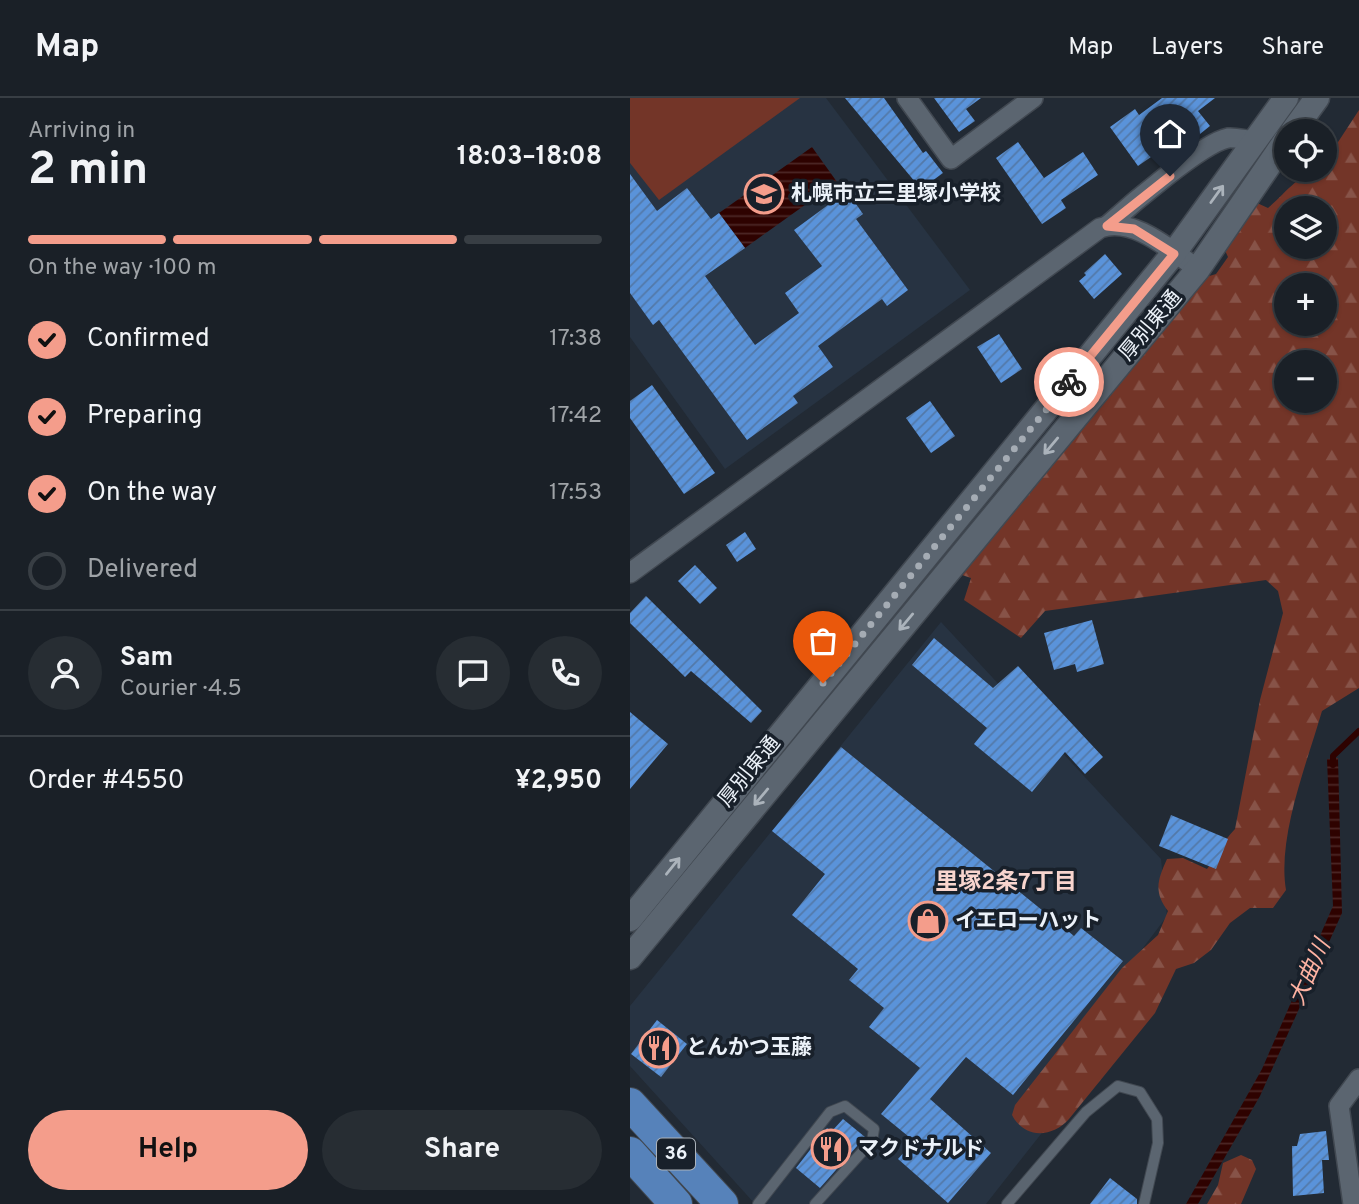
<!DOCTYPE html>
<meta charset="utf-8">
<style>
:root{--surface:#1a2027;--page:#272d33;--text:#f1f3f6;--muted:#9fa3a7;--line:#383e44;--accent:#f49d8b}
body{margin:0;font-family:Overpass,"Noto Sans JP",sans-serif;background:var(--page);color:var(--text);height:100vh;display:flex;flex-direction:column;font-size:26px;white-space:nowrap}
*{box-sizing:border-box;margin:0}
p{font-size:23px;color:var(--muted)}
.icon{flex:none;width:38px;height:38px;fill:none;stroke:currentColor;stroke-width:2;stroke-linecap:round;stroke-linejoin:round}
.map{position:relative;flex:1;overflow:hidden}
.side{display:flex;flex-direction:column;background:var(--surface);width:630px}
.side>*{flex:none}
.buttons{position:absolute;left:644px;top:21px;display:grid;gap:14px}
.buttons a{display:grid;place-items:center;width:63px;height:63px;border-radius:50%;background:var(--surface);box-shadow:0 2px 5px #0004,0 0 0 2px var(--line);font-size:35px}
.pin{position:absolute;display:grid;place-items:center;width:60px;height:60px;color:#fff;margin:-72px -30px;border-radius:50% 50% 50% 0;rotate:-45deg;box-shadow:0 0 7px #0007}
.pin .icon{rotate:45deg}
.courier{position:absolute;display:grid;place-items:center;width:70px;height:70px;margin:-35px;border:5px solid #f49d8b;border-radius:50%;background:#fff;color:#222;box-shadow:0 2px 9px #0007}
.overview em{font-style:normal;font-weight:700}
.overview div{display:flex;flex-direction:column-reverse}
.overview{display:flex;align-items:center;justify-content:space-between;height:119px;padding:0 28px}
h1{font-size:46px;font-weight:700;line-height:52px}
.bar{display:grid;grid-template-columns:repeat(4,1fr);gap:10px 7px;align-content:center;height:84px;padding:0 28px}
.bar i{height:9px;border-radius:5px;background:var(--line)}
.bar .selected{background:var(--accent)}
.bar p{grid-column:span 4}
.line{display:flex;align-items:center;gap:18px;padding:0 28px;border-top:2px solid var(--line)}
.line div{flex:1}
.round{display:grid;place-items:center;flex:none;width:74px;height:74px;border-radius:37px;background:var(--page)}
ol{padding:0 28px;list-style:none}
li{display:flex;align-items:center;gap:21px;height:77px}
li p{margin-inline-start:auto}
li .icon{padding:7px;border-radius:50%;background:var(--accent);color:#111;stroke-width:4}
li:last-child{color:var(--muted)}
li i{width:38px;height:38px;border:4px solid var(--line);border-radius:50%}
.cta{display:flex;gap:14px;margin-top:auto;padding:14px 28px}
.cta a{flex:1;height:80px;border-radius:42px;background:var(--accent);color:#111;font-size:28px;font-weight:700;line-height:80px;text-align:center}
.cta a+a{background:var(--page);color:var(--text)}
header{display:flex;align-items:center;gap:42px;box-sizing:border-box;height:98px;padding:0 35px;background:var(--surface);border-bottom:2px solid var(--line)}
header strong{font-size:33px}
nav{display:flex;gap:38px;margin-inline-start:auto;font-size:24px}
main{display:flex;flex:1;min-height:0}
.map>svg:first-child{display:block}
.built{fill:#273342}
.forest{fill:url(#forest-firs);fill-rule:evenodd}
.garden{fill:#733528}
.water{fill:url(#water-rules)}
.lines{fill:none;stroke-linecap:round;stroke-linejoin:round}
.stream{stroke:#2e0200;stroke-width:6}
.building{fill:url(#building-hatch)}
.service-casing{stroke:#414851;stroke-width:12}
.minor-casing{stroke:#414851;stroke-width:22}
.tertiary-casing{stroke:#414851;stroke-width:27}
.trunk-casing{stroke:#414851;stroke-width:34}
.service{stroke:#5b6570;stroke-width:10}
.minor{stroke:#5b6570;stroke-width:19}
.tertiary{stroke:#5b6570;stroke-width:24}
.trunk{stroke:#5682ba;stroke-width:32}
.oneway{stroke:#abb3bb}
.done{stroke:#a5acb4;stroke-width:7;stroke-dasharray:0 12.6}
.route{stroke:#f49d8b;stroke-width:9}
.labels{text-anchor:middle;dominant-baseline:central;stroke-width:7;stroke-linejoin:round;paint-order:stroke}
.shield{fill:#18202a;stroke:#acb3bb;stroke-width:2}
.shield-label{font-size:19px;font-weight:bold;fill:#ecf2f9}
.poi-label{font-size:21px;font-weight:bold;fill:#ecf2f9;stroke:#18202a;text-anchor:start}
.street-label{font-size:21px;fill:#ecf2f9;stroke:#18202a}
.neighbourhood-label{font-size:23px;font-weight:bold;fill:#f8d5ce;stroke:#18202a}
.water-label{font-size:23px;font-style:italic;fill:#feb2a2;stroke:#18202a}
</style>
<header>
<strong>Map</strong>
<nav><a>Map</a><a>Layers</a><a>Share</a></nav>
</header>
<main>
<section class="side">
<div class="overview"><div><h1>2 min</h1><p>Arriving in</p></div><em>18:03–18:08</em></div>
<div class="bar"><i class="selected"></i><i class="selected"></i><i class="selected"></i><i></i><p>On the way · 100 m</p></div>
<ol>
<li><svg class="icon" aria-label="check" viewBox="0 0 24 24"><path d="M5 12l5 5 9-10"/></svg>Confirmed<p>17:38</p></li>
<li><svg class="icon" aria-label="check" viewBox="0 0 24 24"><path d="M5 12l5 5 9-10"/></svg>Preparing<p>17:42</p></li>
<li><svg class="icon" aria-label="check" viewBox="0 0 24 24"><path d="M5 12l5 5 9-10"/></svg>On the way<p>17:53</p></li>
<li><i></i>Delivered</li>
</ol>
<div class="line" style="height:126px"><a class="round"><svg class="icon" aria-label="person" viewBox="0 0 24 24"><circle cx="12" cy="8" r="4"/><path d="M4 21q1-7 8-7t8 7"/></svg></a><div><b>Sam</b><p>Courier · 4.5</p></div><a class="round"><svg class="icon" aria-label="chat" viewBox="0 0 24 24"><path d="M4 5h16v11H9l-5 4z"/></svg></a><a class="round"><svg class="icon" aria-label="phone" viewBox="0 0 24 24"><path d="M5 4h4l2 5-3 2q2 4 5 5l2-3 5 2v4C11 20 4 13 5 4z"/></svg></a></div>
<div class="line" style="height:91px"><div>Order #4550</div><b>¥2,950</b></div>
<div class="cta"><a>Help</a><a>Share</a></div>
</section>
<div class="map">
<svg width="729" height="1106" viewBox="0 0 729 1106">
<defs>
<pattern id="forest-firs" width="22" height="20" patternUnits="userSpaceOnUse" patternTransform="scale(1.75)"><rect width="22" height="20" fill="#733528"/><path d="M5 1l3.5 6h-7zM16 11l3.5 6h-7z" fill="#875348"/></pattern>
<pattern id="water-rules" width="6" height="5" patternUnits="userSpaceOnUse" patternTransform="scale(1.75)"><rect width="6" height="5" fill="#2e0200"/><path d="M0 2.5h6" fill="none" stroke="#4c2726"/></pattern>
<pattern id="building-hatch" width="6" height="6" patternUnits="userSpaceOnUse" patternTransform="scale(1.75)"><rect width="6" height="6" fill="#5a93da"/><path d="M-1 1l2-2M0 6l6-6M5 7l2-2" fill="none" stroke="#5379a8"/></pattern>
</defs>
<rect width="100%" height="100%" fill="#222a34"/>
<g class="built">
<polygon points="0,0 196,0 340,192 95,371 0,239"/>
<polygon points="311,524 531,761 537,818 389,1015 415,1031 356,1106 125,1106 0,968 0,908"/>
</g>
<g class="forest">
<path d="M729 12V590L692 613C677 665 647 739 656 792L643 810H620L600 825 581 852 564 865 546 871 525 915 439 1021C423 1039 395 1042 382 1017L385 1007 492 870 528 837 538 813C523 794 528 781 537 761L553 760 577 771C588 757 592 744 605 731L630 602 653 515 648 493 636 482 415 513 391 540 334 502 341 480 332 477 337 463 576 179 586 176 598 159 593 148 627 105 638 110C655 96 671 72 695 72V64ZM656 110H695V149H656ZM656 187H695V226H656ZM656 264H695V303H656Z"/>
<polygon points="611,1057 622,1062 626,1071 611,1106 577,1106 588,1087 593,1065"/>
</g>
<polygon class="garden" points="0,0 170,0 29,102 0,65"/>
<g class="water">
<polygon points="182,49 207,84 115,150 89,115"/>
<polygon points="708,660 712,815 630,998 568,1106 556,1106 632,971 703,808 697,661"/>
</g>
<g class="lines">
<polyline class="stream" points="703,667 703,658 729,633"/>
</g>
<g class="building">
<polygon points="215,0 254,0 293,55 296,53 313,75 291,91"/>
<polygon points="304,0 351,0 336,11 345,23 329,34"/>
<polygon points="532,0 585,0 568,13 580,28 560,44 554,36 508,68 480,29 505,11 509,17"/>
<polygon points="388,44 414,80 453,54 468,77 431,102 436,110 412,126 366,60"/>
<polygon points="0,76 27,113 57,90 81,121 89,115 115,150 75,178 125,247 169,215 155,195 192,168 164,132 217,93 233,116 226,121 278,192 257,208 252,201 188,248 203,269 163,298 168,305 117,342 29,222 23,227 0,195"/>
<polygon points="475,156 492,176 464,201 449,183 456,177 454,175"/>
<polygon points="369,236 392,271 371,285 347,249"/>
<polygon points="22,287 85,375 54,396 0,320 0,303"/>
<polygon points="300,303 325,338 301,355 276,320"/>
<polygon points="115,434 126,451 107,464 96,447"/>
<polygon points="65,467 87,490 70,506 48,483"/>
<polygon points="16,498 132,613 121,625 61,573 55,579 0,525 0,515"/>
<polygon points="462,522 474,566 447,574 445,566 424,572 414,535"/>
<polygon points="304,540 363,590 388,568 473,659 455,676 435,654 402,694 344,646 357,630 282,567"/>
<polygon points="0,614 38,646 0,691"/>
<polygon points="211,649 444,838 451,830 493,863 383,997 336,959 300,1001 361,1055 318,1105 268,1061 284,1043 251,1016 290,970 239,929 254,910 219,882 228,871 162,817 195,776 142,733"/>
<polygon points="541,717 598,741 586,771 529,748"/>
<polygon points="27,922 57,946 31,979 1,956"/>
<polygon points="213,1021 235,1039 190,1090 166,1070 197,1030 202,1033"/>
<polygon points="696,1033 699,1062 692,1062 694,1095 663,1098 662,1048 667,1048 670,1036"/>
<polygon points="480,1080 507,1101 507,1106 460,1106"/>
</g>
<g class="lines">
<defs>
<g id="service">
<polyline points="128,1106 200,1014 215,1008 244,1031 242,1043 185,1106"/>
<polyline points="377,1106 456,1014 488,988 510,994 527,1021 528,1045 514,1106"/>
</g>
<g id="minor">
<polyline points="277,0 321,61 403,0"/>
<path d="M477 128C499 108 572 45 598 40 606 39 618 43 626 43"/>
<path d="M0 475 470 130C504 118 541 153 568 171"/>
<polyline points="723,1106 709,1008 729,981"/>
</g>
<g id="tertiary">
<polyline points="663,33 687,0"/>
<polyline points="0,821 544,155 656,0"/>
<polyline points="0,859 568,171 656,42"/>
</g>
<g id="trunk">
<polyline points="0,1006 92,1106"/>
<polyline points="0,1055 46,1106"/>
</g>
</defs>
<use href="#service" class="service-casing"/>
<use href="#minor" class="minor-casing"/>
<use href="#tertiary" class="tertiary-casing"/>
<use href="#trunk" class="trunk-casing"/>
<use href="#service" class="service"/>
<use href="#minor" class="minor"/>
<use href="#tertiary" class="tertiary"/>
<use href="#trunk" class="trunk"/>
</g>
<defs><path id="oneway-shaft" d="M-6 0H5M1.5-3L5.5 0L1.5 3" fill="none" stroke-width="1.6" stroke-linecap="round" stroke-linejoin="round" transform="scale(1.75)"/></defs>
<g class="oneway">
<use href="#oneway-shaft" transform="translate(587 96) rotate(-54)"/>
<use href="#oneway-shaft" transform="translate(421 348) rotate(130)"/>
<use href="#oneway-shaft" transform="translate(276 524) rotate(130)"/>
<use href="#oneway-shaft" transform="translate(131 699) rotate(130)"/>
<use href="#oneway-shaft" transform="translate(43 768) rotate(-51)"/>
</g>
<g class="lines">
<polyline class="done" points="193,585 439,284"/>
<polyline class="route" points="439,284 544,156 504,131 477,128 540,78"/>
</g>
<defs>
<symbol id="school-ring" viewBox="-11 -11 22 22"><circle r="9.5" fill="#18202a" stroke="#f49d8b" stroke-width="1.5"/><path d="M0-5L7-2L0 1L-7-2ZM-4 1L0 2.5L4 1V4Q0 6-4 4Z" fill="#f49d8b"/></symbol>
<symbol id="shop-ring" viewBox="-11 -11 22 22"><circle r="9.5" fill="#18202a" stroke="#f49d8b" stroke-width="1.5"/><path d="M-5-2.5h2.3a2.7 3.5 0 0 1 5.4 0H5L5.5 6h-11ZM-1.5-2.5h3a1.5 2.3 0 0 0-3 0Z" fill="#f49d8b"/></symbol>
<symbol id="restaurant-ring" viewBox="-11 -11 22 22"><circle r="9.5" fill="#18202a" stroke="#f49d8b" stroke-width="1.5"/><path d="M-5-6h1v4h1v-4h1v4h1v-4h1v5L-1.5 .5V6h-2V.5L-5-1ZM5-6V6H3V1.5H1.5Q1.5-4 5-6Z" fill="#f49d8b"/></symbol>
</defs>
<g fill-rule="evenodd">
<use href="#school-ring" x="112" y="74" width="44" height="44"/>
<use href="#shop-ring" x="276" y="801" width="44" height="44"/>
<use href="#restaurant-ring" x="7" y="928" width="44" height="44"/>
<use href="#restaurant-ring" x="179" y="1029" width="44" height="44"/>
</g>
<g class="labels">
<rect class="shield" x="27" y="1040.5" width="38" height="31" rx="5"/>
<g class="shield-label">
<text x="46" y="1056">36</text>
</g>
<g class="poi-label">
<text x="161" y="96">札幌市立三里塚小学校</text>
<text x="325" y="823">イエローハット</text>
<text x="56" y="950">とんかつ玉藤</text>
<text x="228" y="1051">マクドナルド</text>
</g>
<g class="street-label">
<text transform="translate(521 228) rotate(-50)">厚別東通</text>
<text transform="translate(120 674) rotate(-51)">厚別東通</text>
</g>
<g class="neighbourhood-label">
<text x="376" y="785">里塚2条7丁目</text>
</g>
<g class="water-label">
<text transform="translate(681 875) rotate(-66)">大曲川</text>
</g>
</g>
</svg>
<div class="buttons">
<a><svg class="icon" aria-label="locate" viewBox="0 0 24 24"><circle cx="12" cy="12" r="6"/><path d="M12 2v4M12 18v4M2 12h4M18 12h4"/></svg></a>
<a><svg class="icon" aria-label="layers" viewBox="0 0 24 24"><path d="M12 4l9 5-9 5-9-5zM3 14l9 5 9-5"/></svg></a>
<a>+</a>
<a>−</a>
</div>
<div class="pin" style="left:193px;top:585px;background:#ea580c"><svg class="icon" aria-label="bag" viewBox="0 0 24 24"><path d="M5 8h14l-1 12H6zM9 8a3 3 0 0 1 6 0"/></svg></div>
<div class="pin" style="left:540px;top:78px;background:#1f2937"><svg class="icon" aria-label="home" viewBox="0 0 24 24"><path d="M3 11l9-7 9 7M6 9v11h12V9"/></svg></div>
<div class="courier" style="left:439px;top:284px"><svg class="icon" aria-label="bike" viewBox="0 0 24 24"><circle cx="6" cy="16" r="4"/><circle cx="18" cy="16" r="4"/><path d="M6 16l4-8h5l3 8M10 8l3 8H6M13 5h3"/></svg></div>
</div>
</main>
